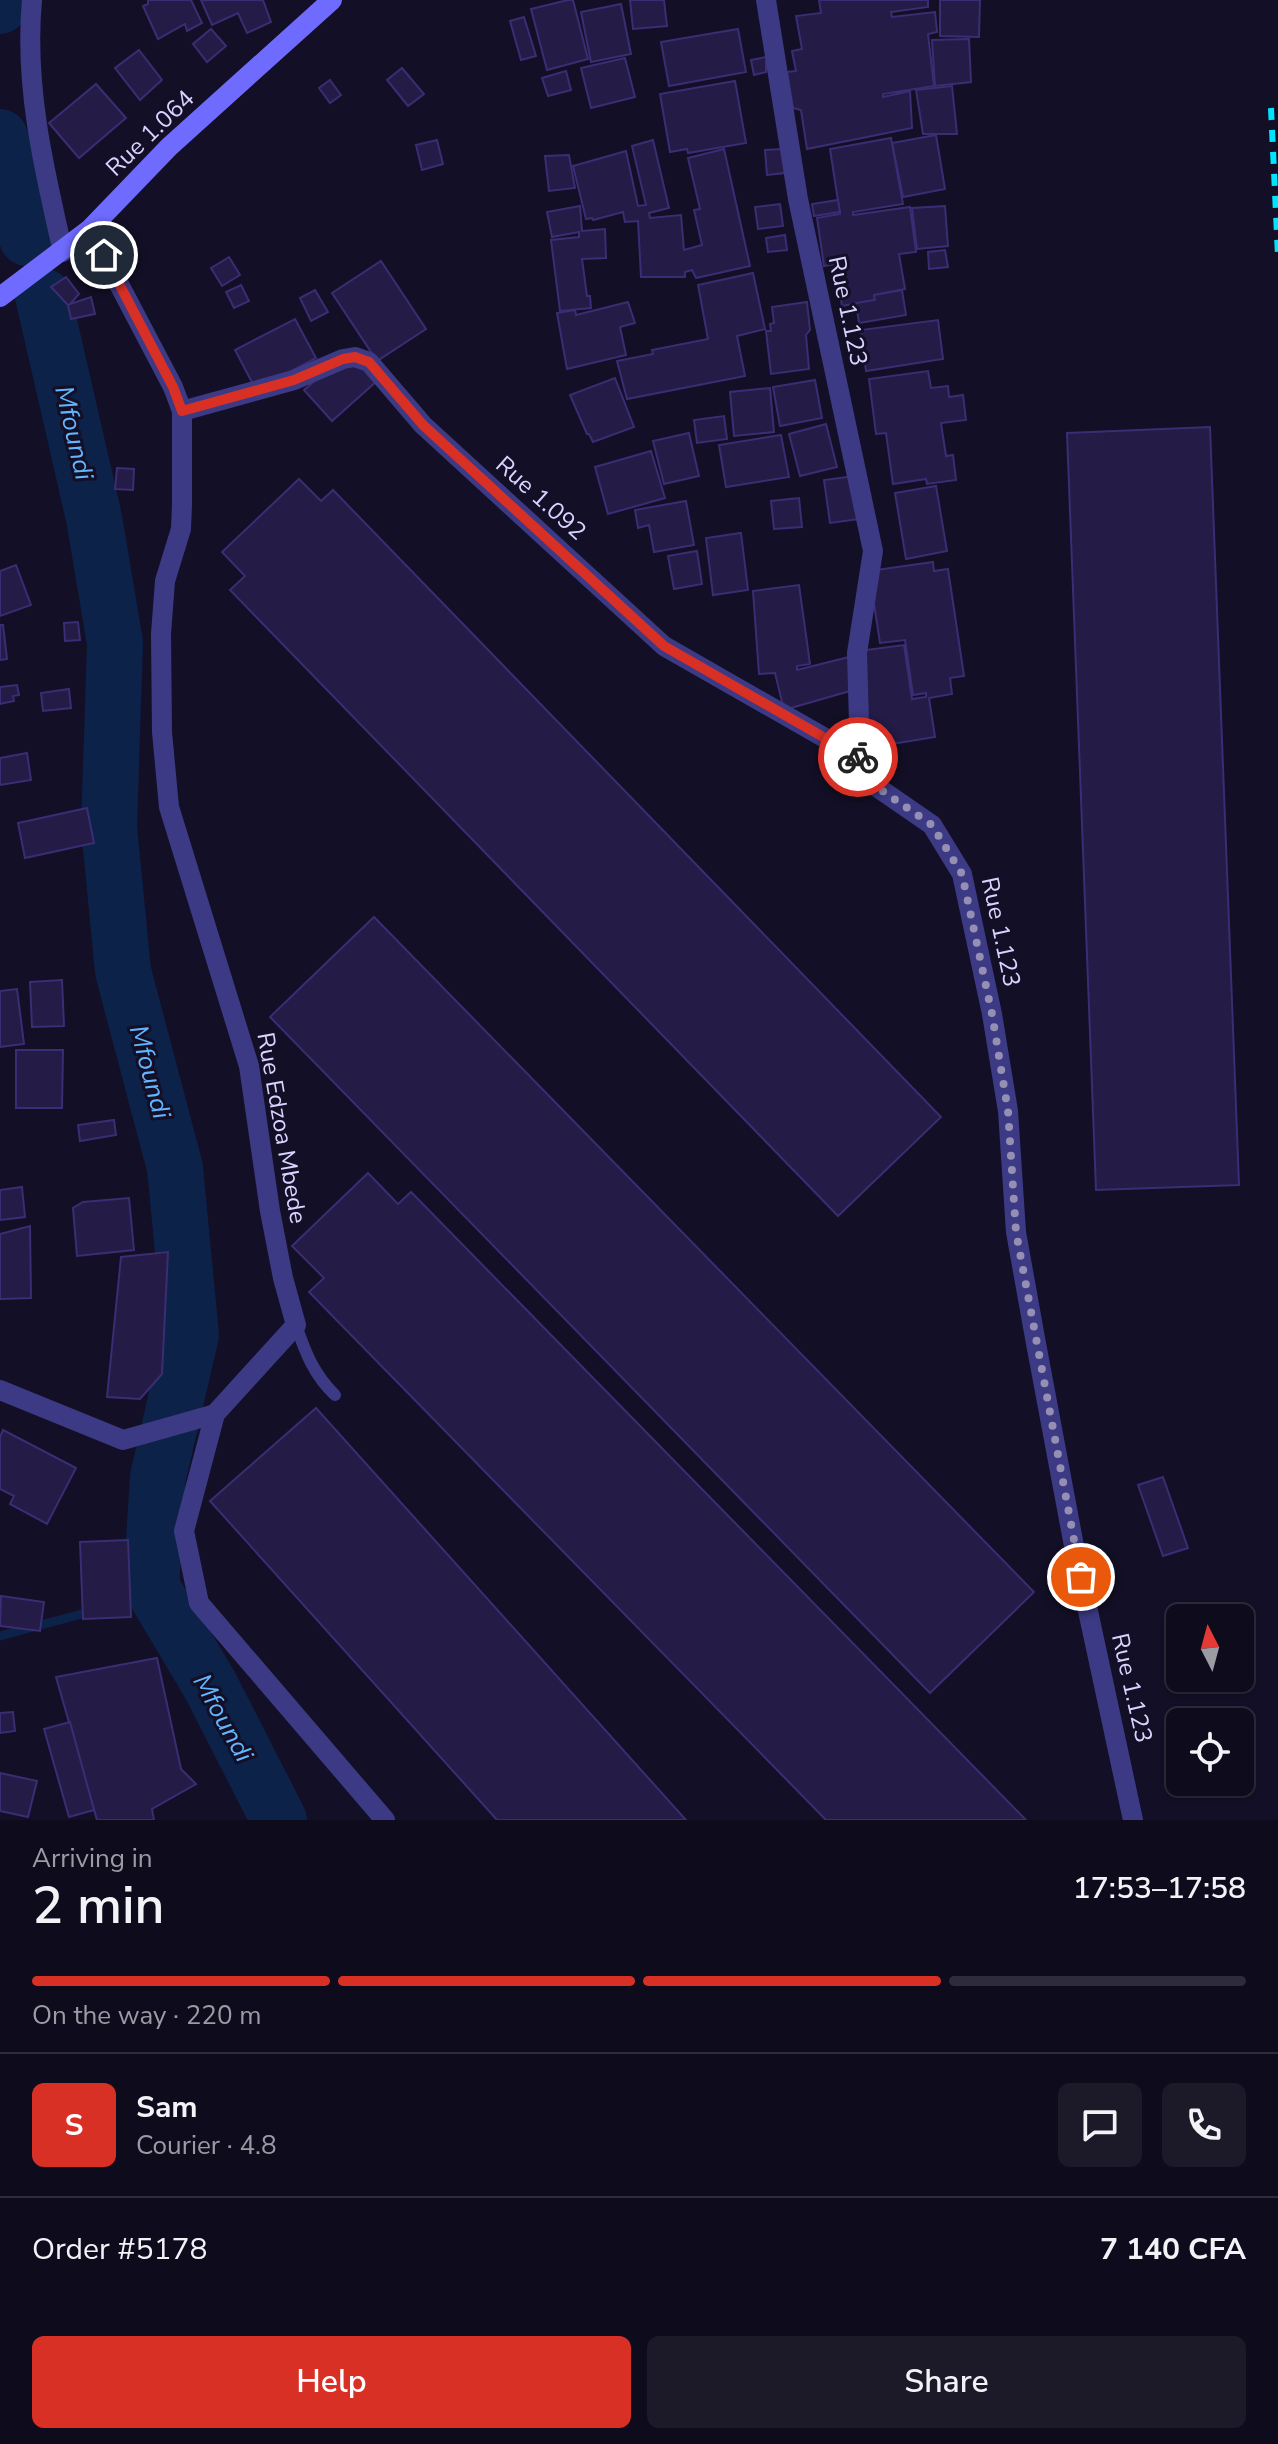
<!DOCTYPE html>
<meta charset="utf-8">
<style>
:root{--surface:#0e0b1c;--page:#1c1929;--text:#f1f3f6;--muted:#9b9ba3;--line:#2e2b3b;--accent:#d93025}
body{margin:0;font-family:"Nunito Sans",sans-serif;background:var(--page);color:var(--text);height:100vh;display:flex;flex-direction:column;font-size:30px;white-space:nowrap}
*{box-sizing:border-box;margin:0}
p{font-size:26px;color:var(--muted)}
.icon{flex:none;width:44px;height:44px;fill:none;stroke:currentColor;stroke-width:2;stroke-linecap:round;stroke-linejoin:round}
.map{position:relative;height:1820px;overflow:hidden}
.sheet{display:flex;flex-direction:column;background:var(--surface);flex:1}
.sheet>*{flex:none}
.needle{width:52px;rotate:354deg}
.buttons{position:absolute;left:1166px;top:1604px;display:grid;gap:16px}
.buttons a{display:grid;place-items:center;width:88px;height:88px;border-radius:12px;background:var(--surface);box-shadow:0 2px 6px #0004,0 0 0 2px var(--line);font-size:40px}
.pin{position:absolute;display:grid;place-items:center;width:68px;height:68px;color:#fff;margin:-34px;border:4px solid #fff;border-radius:50%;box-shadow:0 2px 8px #0007}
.courier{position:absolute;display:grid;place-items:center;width:80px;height:80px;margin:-40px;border:6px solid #d93025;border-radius:50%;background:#fff;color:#222;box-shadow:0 2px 10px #0007}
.headline em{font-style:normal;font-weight:600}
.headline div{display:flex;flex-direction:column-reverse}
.headline{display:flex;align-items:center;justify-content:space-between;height:136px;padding:0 32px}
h1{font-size:52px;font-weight:600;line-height:60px}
.bar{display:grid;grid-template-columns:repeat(4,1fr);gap:12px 8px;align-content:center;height:96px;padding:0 32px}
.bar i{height:10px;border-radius:6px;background:var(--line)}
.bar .on{background:var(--accent)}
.bar p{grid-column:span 4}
.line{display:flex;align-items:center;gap:20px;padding:0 32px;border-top:2px solid var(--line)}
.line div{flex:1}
.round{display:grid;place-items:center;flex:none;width:84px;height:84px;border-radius:12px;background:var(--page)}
.primary-button{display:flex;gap:16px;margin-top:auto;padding:16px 32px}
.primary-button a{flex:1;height:92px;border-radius:12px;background:var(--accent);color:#fff;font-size:32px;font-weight:600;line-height:92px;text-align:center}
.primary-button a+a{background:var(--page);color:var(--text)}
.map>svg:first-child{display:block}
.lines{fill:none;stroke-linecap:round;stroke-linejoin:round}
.stream{stroke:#0c2248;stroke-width:9}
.river{stroke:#0c2248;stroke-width:56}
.building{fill:#241b47;stroke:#3b2d73;stroke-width:2}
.service{stroke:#3d3a85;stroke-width:12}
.minor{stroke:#3d3a85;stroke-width:20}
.secondary{stroke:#6f6bff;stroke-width:20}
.rail{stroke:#00e5ff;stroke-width:6;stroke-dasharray:12 10;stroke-linecap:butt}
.done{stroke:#948fb3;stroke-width:8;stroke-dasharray:0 14.4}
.route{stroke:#d93025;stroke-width:10}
.labels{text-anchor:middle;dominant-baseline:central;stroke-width:6;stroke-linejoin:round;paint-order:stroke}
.street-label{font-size:24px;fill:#d9d4ff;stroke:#130f26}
.water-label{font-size:26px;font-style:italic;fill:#62b6ff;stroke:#130f26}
</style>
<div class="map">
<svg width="1278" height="1820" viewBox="0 0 1278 1820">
<rect width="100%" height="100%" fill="#130f26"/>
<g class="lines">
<g class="stream">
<polyline points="122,1601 151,1586"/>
<polyline points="0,1636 93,1611"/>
</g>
<g class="river">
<polyline points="0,6 2,0"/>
<polyline points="0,137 27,238"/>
<polyline points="43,296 94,518 115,643 109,827 123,971 175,1168 191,1335 158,1477 151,1586 210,1685 279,1820"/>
</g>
</g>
<g class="building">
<polygon points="148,0 191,0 202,23 187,31 185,24 158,39 143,6 148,4"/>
<polygon points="201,0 263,0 271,22 247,33 238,13 212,25"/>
<polygon points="568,0 573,0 588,59 547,70 531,9"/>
<polygon points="630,0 664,0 667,26 633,29"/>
<polygon points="819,0 928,0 928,7 891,12 892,17 935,12 937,32 928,34 934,86 883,94 883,97 910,91 912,128 807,149 801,110 793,108 787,72 796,71 792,51 802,49 796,16 821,13"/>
<polygon points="940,0 980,0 979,37 940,36"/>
<polygon points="621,4 631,54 591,62 581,12"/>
<polygon points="524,17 536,56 521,60 510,21"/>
<polygon points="211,29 226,46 207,62 193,44"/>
<polygon points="738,29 746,72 669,86 661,42"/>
<polygon points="969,39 971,82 935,86 932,40"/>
<polygon points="139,50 162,80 140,100 115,68"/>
<polygon points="766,57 766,72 754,75 751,60"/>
<polygon points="625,58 635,97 591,108 581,68"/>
<polygon points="402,68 424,94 408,106 387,80"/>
<polygon points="566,71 571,90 548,96 542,78"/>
<polygon points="330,80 341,95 330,103 319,88"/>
<polygon points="735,81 746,143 688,153 687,149 670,152 660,94"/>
<polygon points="96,84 126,118 79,158 49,123"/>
<polygon points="952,86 957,134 923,134 916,90"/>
<polygon points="936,135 945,189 903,197 892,143"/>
<polygon points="891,138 903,204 853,212 853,215 910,207 916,252 899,254 905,289 874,295 875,300 842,306 836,264 824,266 817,218 840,214 830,149"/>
<polygon points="437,140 443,164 422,170 416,145"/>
<polygon points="653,140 669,208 649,213 650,218 681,215 684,250 702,245 694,210 700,209 688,158 724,149 750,266 696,278 692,270 685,272 685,277 641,277 638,221 625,222 623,212 593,220 592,218 586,219 573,166 626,151 638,206 646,205 632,146"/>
<polygon points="783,149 785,173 767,175 765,150"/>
<polygon points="569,155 575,188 549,191 545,156"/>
<polygon points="838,200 840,212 814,216 812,204"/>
<polygon points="780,204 783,226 758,229 755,207"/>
<polygon points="580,206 582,231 605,229 606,258 582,259 587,296 590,296 591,308 560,311 551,240 579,237 579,232 552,237 547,212"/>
<polygon points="945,206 948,246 917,249 912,208"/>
<polygon points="785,235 787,250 768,252 766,238"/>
<polygon points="945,250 948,267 929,269 928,252"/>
<polygon points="229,257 240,275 222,286 211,268"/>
<polygon points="381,261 426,329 377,361 332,293"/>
<polygon points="753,273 765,329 737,336 745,376 627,399 617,361 653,354 652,350 708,339 698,285"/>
<polygon points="66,277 79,294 70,304 91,297 95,314 71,319 68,305 51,287"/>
<polygon points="241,285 249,301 234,308 226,292"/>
<polygon points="315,290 328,312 311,321 300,298"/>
<polygon points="902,290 906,315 859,323 856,303 875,300 874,295"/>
<polygon points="628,302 635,323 620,327 626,355 567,369 557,313 575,310 576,315"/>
<polygon points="807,302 810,330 806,335 809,369 771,374 766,331 771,331 770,324 774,323 772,307"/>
<polygon points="295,319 316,358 256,390 235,350"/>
<polygon points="938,320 943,359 866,371 861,330"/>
<polygon points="350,350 377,381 332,421 304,390"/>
<polygon points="928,371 931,388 948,386 949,397 963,395 966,420 941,423 946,456 953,455 956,480 927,484 926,479 893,484 886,433 876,434 869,379"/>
<polygon points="615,378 634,427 593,442 589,434 587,434 570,395"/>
<polygon points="815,380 822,418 780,426 773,387"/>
<polygon points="770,388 774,432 734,436 730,392"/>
<polygon points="724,416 727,439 697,443 694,420"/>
<polygon points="826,424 837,467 800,476 789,434"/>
<polygon points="1210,427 1239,1185 1096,1190 1067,433"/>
<polygon points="689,433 699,476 664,484 653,441"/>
<polygon points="781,435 789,477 726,487 719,445"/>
<polygon points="651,451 665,498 608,514 595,467"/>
<polygon points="117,468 134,469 133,490 115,489"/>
<polygon points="854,476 860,519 830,523 824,480"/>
<polygon points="299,479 321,501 333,490 941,1117 838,1216 230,590 245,576 222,552"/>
<polygon points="936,486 947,551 906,559 895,493"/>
<polygon points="799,498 802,527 774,529 771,501"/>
<polygon points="686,501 694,545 654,552 649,525 638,528 635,510"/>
<polygon points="741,533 748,590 713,595 706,538"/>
<polygon points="697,551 702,584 674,589 668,556"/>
<polygon points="933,562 934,571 948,569 964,676 950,678 952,694 929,698 935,737 867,748 858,651 904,645 912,699 926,697 926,693 913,695 905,640 880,643 869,571"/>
<polygon points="16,565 31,605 0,616 0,571"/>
<polygon points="799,585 810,664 797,666 797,670 849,657 857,689 784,710 775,673 759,674 753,591"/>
<polygon points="78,622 80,640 65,641 64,623"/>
<polygon points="0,625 3,625 7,659 0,660"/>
<polygon points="17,685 19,695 13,696 14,701 0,704 0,687"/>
<polygon points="69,689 71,708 43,711 41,693"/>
<polygon points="27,753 31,780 0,785 0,758"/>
<polygon points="87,808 94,843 25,858 18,823"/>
<polygon points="374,917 1034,1592 930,1693 270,1017"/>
<polygon points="62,980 64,1026 32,1027 30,982"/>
<polygon points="17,989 24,1044 0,1047 0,991"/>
<polygon points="16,1050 63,1050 62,1108 16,1108"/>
<polygon points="114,1120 116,1135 80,1141 78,1125"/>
<polygon points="368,1173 398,1204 411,1192 1026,1820 826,1820 309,1292 324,1278 292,1246"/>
<polygon points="22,1187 25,1217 0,1220 0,1190"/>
<polygon points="129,1198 134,1250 77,1256 73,1208 83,1202"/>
<polygon points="30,1226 31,1298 0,1299 0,1234"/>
<polygon points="168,1252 162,1374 140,1399 107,1397 121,1257"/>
<polygon points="316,1408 686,1820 497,1820 210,1501"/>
<polygon points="3,1430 76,1468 47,1524 10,1504 14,1496 0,1489 0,1437"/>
<polygon points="1163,1477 1188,1548 1163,1556 1138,1485"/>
<polygon points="128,1540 131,1617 83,1619 80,1542"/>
<polygon points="1,1596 44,1602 40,1631 0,1626"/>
<polygon points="157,1658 181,1769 196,1784 152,1809 154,1820 97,1820 56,1677"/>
<polygon points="13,1712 15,1731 0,1733 0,1713"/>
<polygon points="70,1722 94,1810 69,1817 44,1729"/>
<polygon points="0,1773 37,1781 28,1817 0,1811"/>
</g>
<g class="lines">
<path class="service" d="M296 1325C305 1352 314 1375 335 1395"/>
<g class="minor">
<path d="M32 0C24 86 44 169 63 252"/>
<polyline points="766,0 798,199 873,551 857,653 860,758 874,785 932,825 962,874 992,1014 1008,1111 1016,1232 1035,1338 1074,1546 1133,1820"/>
<polyline points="90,229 173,387 182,411 182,505 181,529 165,581 161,634 162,732 169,807 249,1066 270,1211 283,1278 296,1325 215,1414 184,1531 199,1603 385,1820"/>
<polyline points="182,411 294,380 343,359 355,357 369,362 423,425 664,646 860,758"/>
<polyline points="0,1390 123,1440 215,1414"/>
</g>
<polyline class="secondary" points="0,297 90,229 169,147 332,0"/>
<polyline class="rail" points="1271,108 1278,256"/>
</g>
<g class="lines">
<polyline class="done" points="858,757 874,785 932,825 962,874 992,1014 1008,1111 1016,1232 1081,1577"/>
<polyline class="route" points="104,255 173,387 182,411 294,380 343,359 355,357 369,362 423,425 664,646 858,757"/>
</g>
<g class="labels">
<g class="street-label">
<text transform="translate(150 133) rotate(-44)">Rue 1.064</text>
<text transform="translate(848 311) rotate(78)">Rue 1.123</text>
<text transform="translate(541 498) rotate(42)">Rue 1.092</text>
<text transform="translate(1001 932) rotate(78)">Rue 1.123</text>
<text transform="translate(282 1128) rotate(80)">Rue Edzoa Mbede</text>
<text transform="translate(1132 1688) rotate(77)">Rue 1.123</text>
</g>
<g class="water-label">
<text transform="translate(74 433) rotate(77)">Mfoundi</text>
<text transform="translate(150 1072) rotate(75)">Mfoundi</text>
<text transform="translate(223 1718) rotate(61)">Mfoundi</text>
</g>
</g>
</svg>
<div class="buttons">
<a><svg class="needle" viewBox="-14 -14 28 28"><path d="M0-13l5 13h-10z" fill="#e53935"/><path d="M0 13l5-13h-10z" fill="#9b9ba3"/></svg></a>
<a><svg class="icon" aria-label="locate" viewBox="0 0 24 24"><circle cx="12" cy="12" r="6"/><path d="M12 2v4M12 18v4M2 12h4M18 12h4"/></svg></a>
</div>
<div class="pin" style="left:1081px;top:1577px;background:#ea580c"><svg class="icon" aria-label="bag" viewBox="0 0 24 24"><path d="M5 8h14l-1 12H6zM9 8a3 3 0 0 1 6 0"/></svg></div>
<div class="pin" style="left:104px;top:255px;background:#1f2937"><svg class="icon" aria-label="home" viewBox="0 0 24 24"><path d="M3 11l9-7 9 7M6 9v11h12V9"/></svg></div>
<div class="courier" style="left:858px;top:757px"><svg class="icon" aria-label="bike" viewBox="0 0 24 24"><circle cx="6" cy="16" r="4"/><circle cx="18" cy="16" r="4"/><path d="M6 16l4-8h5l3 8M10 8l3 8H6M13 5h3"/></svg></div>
</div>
<section class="sheet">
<div class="headline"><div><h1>2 min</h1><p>Arriving in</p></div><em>17:53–17:58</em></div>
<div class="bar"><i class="on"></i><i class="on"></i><i class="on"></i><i></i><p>On the way · 220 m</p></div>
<div class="line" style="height:144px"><b class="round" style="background:var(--accent);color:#fff">S</b><div><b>Sam</b><p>Courier · 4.8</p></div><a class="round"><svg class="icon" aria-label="chat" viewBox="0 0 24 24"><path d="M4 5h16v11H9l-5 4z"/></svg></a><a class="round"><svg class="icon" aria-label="phone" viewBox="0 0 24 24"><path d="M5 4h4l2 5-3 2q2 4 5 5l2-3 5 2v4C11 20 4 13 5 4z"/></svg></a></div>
<div class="line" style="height:104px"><div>Order #5178</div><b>7 140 CFA</b></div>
<div class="primary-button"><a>Help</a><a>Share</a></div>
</section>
